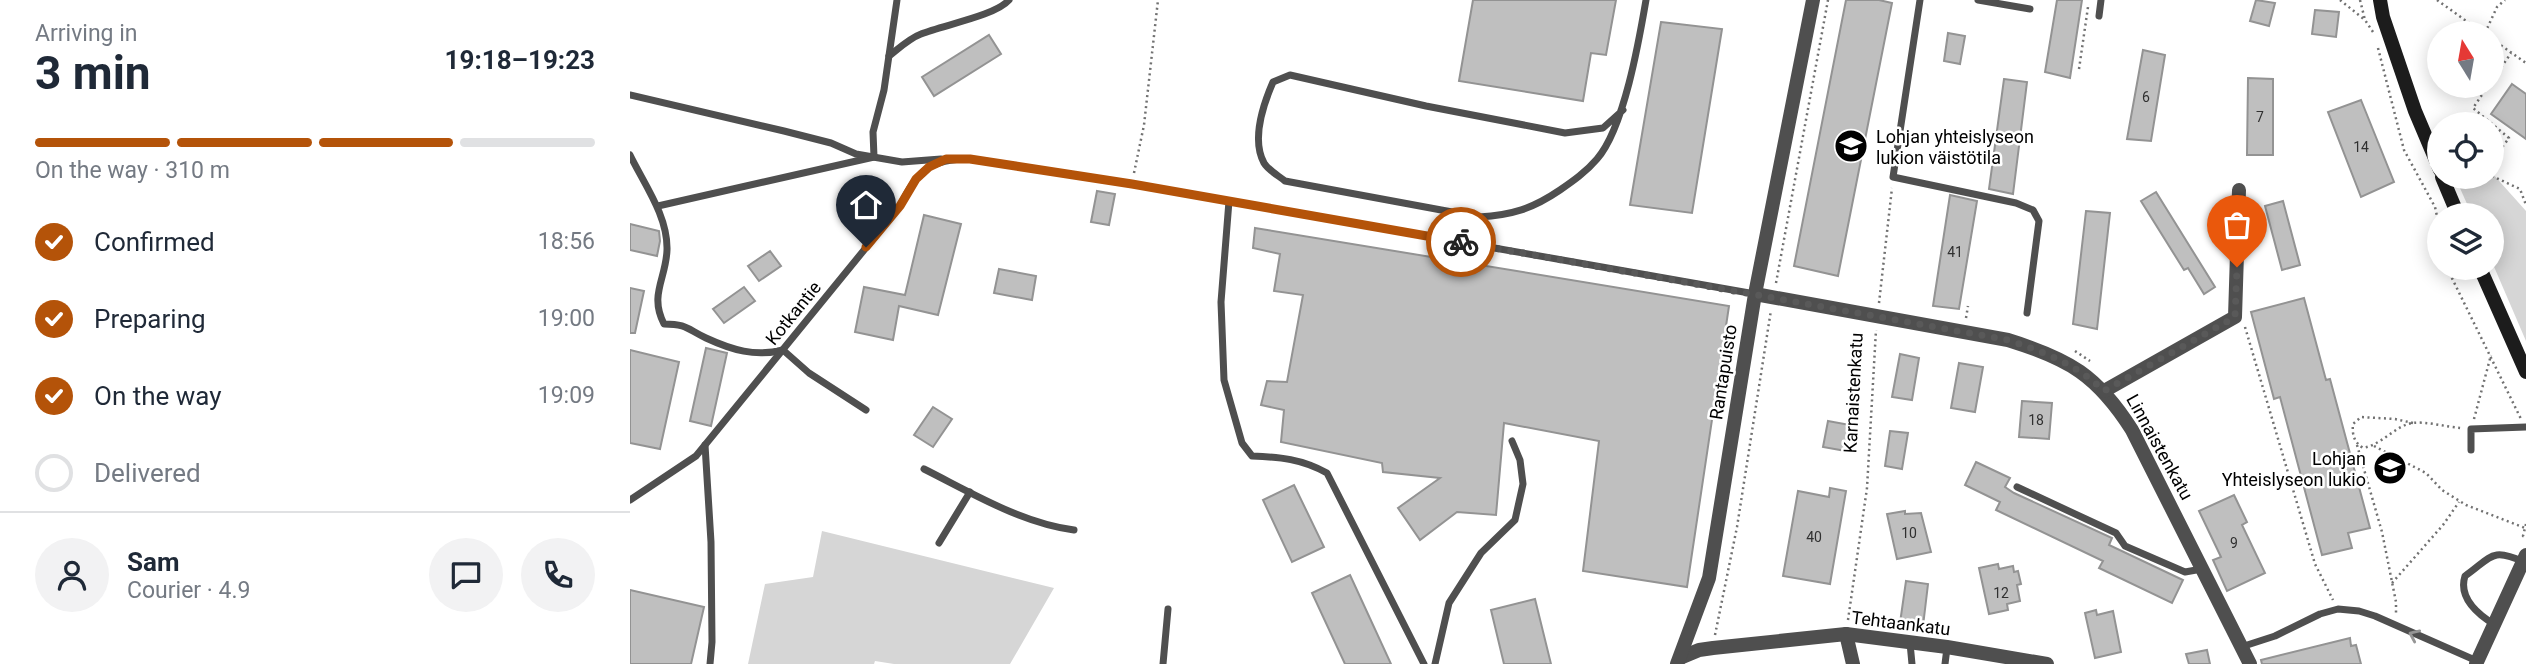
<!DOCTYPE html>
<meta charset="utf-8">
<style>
:root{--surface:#fff;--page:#f2f2f3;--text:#1f2937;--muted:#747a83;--line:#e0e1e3;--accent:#b45309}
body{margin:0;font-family:Roboto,sans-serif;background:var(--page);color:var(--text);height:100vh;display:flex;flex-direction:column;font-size:26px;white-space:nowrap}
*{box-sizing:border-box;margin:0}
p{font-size:23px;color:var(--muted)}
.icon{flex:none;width:38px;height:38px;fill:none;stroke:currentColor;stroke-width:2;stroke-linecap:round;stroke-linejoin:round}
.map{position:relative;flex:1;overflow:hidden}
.sheet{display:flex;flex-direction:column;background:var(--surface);width:630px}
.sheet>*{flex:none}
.needle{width:46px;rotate:349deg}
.fabs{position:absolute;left:1797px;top:21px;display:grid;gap:14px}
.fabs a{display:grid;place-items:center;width:77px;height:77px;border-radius:50%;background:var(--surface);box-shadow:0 4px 18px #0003;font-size:35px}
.pin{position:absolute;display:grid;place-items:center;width:60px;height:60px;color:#fff;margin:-72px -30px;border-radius:50% 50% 50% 0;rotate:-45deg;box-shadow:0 0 7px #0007}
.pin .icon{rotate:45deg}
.courier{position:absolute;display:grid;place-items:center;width:70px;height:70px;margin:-35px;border:5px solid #b45309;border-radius:50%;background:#fff;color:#222;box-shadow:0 2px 9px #0007}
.headline em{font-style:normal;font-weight:700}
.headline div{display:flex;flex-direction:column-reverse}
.headline{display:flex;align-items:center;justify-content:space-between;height:119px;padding:0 35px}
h1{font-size:46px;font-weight:700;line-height:52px}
.bar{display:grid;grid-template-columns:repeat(4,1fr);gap:10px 7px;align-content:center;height:84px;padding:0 35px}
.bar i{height:9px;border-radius:5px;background:var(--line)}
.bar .on{background:var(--accent)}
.bar p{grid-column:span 4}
.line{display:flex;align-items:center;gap:18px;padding:0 35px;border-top:2px solid var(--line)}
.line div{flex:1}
.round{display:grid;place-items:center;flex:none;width:74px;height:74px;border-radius:37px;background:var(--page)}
ol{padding:0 35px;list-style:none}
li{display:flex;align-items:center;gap:21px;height:77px}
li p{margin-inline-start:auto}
li .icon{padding:7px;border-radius:50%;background:var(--accent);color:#fff;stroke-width:4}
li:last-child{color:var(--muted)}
li i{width:38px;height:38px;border:4px solid var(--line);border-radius:50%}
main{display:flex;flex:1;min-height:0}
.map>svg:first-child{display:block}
.green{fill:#d6d6d6}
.building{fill:#bfbfbf;stroke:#939393;stroke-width:2}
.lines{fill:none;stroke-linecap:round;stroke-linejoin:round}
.path{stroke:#717171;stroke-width:2.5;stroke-dasharray:2 3.5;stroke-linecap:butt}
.service{stroke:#4f4f4f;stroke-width:7}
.minor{stroke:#4f4f4f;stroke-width:14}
.tertiary{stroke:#4f4f4f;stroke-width:14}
.secondary{stroke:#1c1c1c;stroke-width:14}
.oneway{stroke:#959595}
.done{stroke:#595959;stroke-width:7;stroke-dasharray:0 12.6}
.route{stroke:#b45309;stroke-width:9}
.labels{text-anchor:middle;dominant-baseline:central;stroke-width:5;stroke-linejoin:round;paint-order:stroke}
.number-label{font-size:14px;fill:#303030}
.poi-label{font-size:18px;fill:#000;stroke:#fff;text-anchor:start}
.street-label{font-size:18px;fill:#000;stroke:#fff}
</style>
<main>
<section class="sheet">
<div class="headline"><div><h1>3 min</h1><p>Arriving in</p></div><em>19:18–19:23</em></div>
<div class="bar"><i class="on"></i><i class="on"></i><i class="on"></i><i></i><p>On the way · 310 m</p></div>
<ol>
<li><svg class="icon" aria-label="check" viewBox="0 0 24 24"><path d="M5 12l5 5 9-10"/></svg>Confirmed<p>18:56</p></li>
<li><svg class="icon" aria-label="check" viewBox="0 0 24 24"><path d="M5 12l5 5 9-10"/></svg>Preparing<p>19:00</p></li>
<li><svg class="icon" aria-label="check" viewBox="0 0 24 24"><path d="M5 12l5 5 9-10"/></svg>On the way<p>19:09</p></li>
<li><i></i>Delivered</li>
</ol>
<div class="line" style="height:126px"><a class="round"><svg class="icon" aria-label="person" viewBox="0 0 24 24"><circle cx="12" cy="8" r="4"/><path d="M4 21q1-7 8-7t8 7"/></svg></a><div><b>Sam</b><p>Courier · 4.9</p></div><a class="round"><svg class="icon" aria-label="chat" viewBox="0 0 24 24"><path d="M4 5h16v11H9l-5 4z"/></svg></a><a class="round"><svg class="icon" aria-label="phone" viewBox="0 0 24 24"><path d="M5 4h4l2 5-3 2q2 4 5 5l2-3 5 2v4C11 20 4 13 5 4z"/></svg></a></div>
</section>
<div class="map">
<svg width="1896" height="664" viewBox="0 0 1896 664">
<rect width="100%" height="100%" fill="#fff"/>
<g class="green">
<polygon points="1862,173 1896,211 1896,341 1862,262 1862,215 1842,215 1825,177 1862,177"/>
<polygon points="192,531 424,588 380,664 264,664 245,661 244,664 118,664 135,584 183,577"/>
</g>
<g class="building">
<polygon points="843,0 986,0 976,55 961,53 953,101 829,81"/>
<polygon points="1216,0 1249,0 1262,3 1208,276 1164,266"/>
<polygon points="1427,0 1452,0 1440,78 1415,72"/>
<polygon points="1626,0 1645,3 1639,26 1620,21"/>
<polygon points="1685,10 1709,12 1706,37 1682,34"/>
<polygon points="1031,22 1092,29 1062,213 1000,205"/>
<polygon points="1318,33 1335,36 1330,64 1314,61"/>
<polygon points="359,35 371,54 304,96 292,77"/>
<polygon points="1513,50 1535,55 1521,141 1497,139"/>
<polygon points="1618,78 1643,79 1643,155 1617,155"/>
<polygon points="1374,79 1397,82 1383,194 1359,189"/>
<polygon points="1882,84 1896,94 1896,139 1861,114"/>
<polygon points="1731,100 1764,182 1731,197 1698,112"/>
<polygon points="467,191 485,194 479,225 461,222"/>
<polygon points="1526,192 1585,287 1574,294 1558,268 1554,270 1511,201"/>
<polygon points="1320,195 1347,201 1329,309 1303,306"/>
<polygon points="1653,201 1670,265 1652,270 1635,206"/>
<polygon points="1456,211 1480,213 1467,329 1443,324"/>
<polygon points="294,215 331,224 308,315 269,306 263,340 225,332 234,287 275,295"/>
<polygon points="0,224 29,231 30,241 27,256 0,250"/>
<polygon points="625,228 1099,306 1057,587 953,571 969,441 874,423 866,515 827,512 790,540 768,508 810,478 753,472 752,463 651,442 654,410 631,405 637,381 657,382 673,295 644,291 650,254 623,248"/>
<polygon points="140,251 151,266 129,281 118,266"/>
<polygon points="369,269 406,276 402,300 364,293"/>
<polygon points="114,287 125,301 94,323 83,309"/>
<polygon points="0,288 14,291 5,333 0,333"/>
<polygon points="1674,298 1696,380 1700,379 1740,528 1718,533 1722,548 1692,555 1650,397 1644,399 1621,312"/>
<polygon points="76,348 97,353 81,426 60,421"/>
<polygon points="0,350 49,362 30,449 0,443"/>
<polygon points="1270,354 1289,358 1282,400 1262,397"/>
<polygon points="1329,363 1353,367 1345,412 1321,408"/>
<polygon points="1392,401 1422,403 1419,439 1389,437"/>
<polygon points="303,407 322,419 303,447 284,435"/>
<polygon points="1198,421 1220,425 1216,451 1193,447"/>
<polygon points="1260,431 1278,433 1272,469 1255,466"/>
<polygon points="1346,462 1380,478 1375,487 1384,493 1482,538 1479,545 1553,580 1542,603 1469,568 1473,561 1366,510 1370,502 1335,485"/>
<polygon points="664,485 694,547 662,562 633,500"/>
<polygon points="1200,488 1216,491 1200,584 1153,576 1168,491 1199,497"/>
<polygon points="1604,495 1617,522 1612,525 1635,573 1597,591 1583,560 1591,557 1569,511"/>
<polygon points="1275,511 1275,514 1291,513 1301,552 1267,559 1257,514"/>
<polygon points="1368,564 1369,569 1383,566 1384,572 1388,571 1391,584 1387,585 1390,601 1377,604 1378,610 1359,614 1349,568"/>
<polygon points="720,575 761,664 715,664 682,593"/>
<polygon points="1276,581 1298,584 1293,626 1270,623"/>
<polygon points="0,590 74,607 61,664 0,664"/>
<polygon points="905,599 921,664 874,664 861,610"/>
<polygon points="1466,610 1467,615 1483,611 1491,652 1465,658 1455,613"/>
<polygon points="1720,638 1721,646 1726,645 1731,664 1632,664 1631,660"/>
<polygon points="1577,650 1580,664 1559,664 1556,654"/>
</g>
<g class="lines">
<g class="path">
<polyline points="1710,0 1735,20"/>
<polyline points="1730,0 1735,20 1743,32"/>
<polyline points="1807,0 1853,33"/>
<polyline points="1855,33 1867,7 1875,0"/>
<polyline points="1862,39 1896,63"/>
<polyline points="1748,48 1774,150 1805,207 1810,230"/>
<polyline points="1449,69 1458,7"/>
<polyline points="1862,81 1881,53"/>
<polyline points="1858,86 1843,108 1879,138 1862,161"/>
<polyline points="504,173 514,125 528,0"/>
<polyline points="1862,176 1890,189 1896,205"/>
<polyline points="1817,268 1891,419"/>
<polyline points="1146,283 1198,0"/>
<polyline points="1249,303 1262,188"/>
<polyline points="1336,318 1338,306"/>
<polyline points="1615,327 1685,564 1703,600"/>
<polyline points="1445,351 1460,361"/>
<polyline points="1844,419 1861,355"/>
<path d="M1783 423 1765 419 1731 417 1723 424C1722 435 1724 442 1733 448 1753 444 1765 426 1782 423 1796 421 1816 427 1831 428"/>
<polyline points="1727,445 1752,532 1766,602 1766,616"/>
<polyline points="1744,446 1796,473 1812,490 1836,505 1895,528"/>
<polyline points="1896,524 1893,536 1896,537"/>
<polyline points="1762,583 1813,525 1829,502"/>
<polyline points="1218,620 1237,488 1246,330"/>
<polyline points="1085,635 1107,527 1141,310"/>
</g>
<g class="service">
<polyline points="1290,0 1263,177 1386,203 1403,210 1409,221 1397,313"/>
<polyline points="1348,0 1400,9"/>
<polyline points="1469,16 1471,0"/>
<path d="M259 56C269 48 280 38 291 34 313 25 365 16 379 0"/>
<polyline points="0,95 154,131 201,143 226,154 272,162 311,159"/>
<path d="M993 110 973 128 935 133 796 106 660 75 643 82C633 105 621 139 634 163 638 170 649 176 655 181L849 217C882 215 902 209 930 190 943 181 956 172 967 159 994 128 1009 41 1016 0"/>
<path d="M0 155C14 184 38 216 37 250 36 279 19 295 34 324 57 324 57 329 76 338 102 350 125 357 153 350L179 373 236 410"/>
<path d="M599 201 591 302 594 380 612 443 622 456C650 457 672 459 697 473L794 664"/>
<polyline points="28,206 244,157 243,132 254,90 267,0"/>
<polyline points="75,445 81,542 82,642 80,664"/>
<polyline points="1841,450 1841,429 1896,427"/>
<path d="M294 469C342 493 391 523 444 530"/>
<polyline points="1387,487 1486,533 1495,546 1555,572 1572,569"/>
<path d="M0 500 66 456 270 206C287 170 300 159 340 159L502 184 1125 294"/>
<polyline points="309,543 340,492"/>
<path d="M1865 625C1847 614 1828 598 1835 576 1862 557 1861 547 1894 562"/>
<polyline points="1280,643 1282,664"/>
<polyline points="1611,647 1645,636 1690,614 1708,609 1729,611 1745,616 1847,661"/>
<polyline points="533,664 538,609"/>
<polyline points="805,664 819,603 851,553 885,520 893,484 890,460 882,441"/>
<polyline points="1315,664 1317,648"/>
</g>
<g class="minor">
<path d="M1125 294 1378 340C1439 359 1467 375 1502 430L1620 664"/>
<polyline points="1474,391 1605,317 1609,190"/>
<polyline points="1216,634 1223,664"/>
<polyline points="1050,658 1069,650 1083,648 1216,634 1317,647 1417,664"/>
<polyline points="1846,664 1896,555"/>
</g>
<polyline class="tertiary" points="1047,664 1079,578 1125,294 1183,0"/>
<g class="secondary">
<polyline points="1750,0 1753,17 1785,111 1810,170"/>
<polyline points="1812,177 1828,215"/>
<polyline points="1850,268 1896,372"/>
</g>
</g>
<defs><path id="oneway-chevron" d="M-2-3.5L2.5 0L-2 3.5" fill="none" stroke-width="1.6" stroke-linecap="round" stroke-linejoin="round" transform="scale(1.75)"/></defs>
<use class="oneway" href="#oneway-chevron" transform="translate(1784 635) rotate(-156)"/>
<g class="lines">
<path class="done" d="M831 242 1378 340C1414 352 1446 364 1474 391L1605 317 1607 267"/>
<polyline class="route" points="236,247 270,206 286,179 299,167 316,159 340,159 502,184 831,242"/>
</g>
<defs>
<symbol id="school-disc" viewBox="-11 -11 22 22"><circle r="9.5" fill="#000" stroke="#fff"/><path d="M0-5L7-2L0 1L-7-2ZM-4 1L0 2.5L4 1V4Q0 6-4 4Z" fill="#fff"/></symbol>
</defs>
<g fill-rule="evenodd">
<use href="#school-disc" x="1202" y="127" width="38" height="38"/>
<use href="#school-disc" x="1741" y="449" width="38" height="38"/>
</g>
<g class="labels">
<g class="number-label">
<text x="1516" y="97">6</text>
<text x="1630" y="117">7</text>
<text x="1731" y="147">14</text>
<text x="1325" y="252">41</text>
<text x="1406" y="420">18</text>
<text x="1279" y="533">10</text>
<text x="1184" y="537">40</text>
<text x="1604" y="543">9</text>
<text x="1371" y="593">12</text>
</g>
<g class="poi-label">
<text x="1246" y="136">Lohjan yhteislyseon<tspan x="1246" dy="21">lukion väistötila</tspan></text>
<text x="1736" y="458" text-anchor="end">Lohjan<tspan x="1736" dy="21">Yhteislyseon lukio</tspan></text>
</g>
<g class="street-label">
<text transform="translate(163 313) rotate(-51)">Kotkantie</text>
<text transform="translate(1093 372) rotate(-81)">Rantapuisto</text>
<text transform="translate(1223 393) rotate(-87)">Karnaistenkatu</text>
<text transform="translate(1530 447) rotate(61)">Linnaistenkatu</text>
<text transform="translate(1271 623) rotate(7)">Tehtaankatu</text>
</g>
</g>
</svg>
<div class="fabs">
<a><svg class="needle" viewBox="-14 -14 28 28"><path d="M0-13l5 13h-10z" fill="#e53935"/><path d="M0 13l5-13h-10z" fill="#747a83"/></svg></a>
<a><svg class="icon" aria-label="locate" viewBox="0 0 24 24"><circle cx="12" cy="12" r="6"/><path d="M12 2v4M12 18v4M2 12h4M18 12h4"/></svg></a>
<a><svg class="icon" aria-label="layers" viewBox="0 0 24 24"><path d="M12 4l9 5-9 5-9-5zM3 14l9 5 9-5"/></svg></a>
</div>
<div class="pin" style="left:1607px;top:267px;background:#ea580c"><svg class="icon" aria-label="bag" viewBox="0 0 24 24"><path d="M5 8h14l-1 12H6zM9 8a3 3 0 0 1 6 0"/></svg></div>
<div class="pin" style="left:236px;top:247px;background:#1f2937"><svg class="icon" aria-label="home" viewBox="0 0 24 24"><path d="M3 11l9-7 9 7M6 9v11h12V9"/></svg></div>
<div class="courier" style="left:831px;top:242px"><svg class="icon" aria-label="bike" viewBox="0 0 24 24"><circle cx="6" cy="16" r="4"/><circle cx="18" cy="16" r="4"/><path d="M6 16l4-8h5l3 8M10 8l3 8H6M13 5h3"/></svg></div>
</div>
</main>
